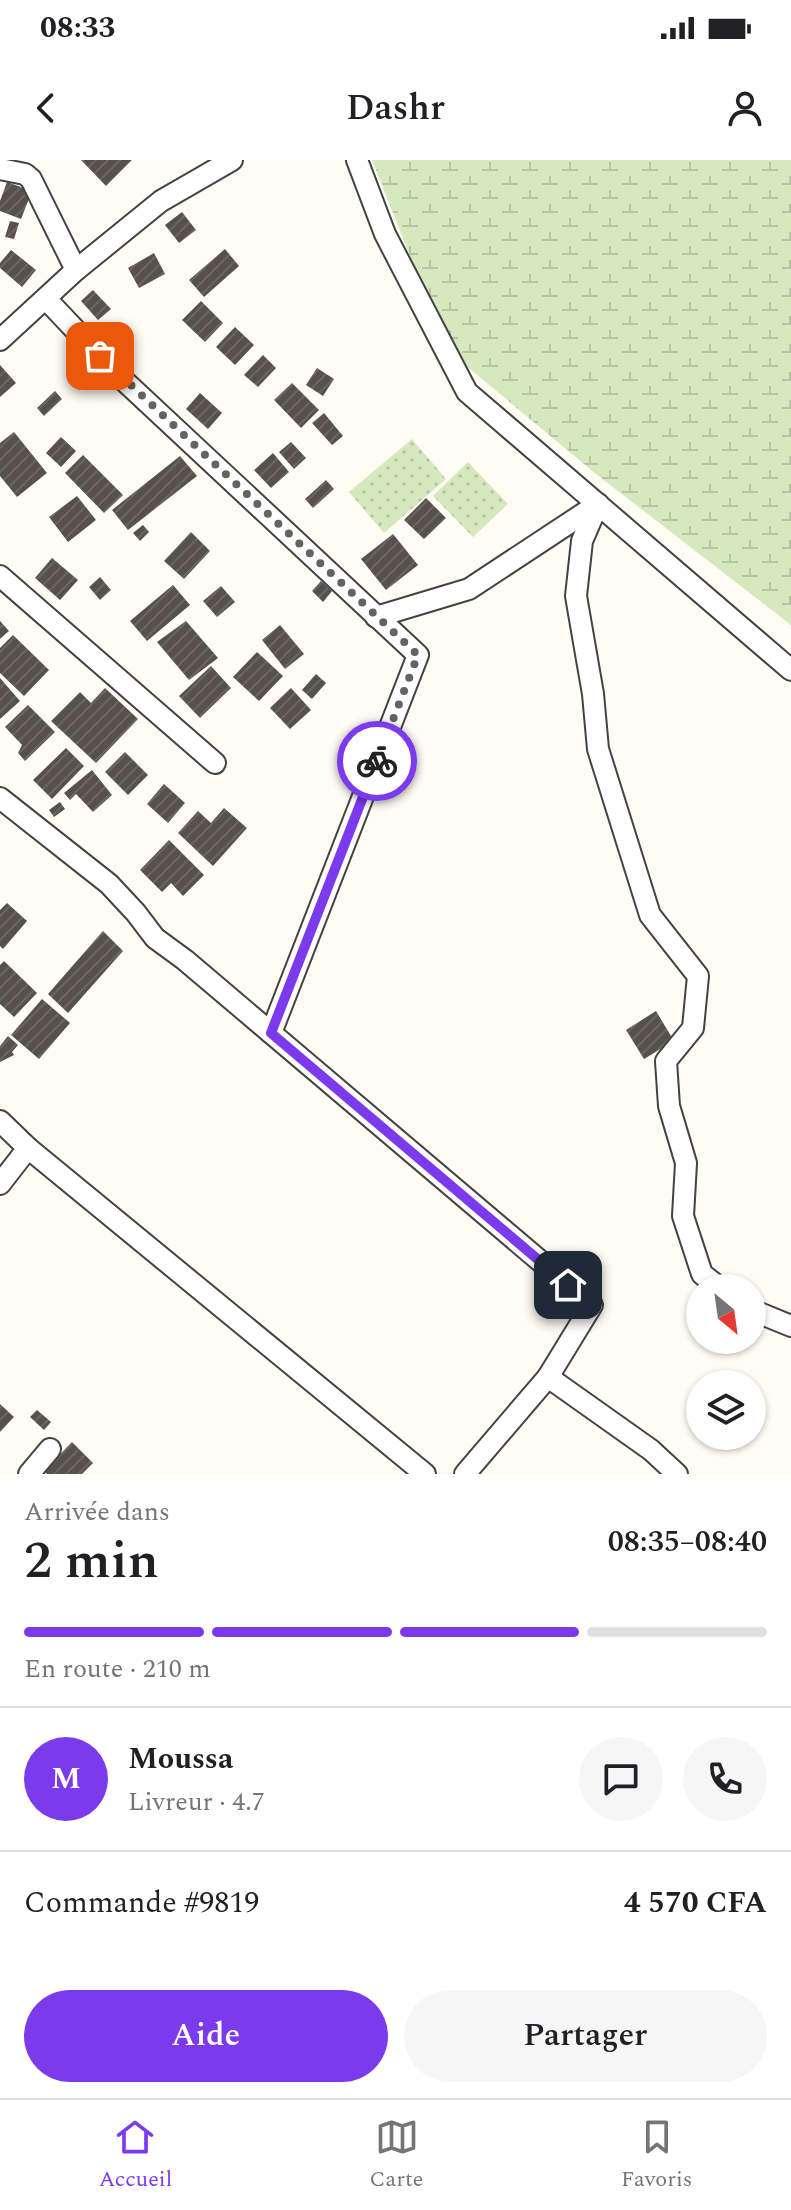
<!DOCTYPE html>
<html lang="fr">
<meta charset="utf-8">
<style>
:root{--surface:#fff;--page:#f6f6f6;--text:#202124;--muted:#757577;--line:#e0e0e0;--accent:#7c3aed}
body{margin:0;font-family:Spectral,serif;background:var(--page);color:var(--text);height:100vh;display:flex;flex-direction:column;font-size:30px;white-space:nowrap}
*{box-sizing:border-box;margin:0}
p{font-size:26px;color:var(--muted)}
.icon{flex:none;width:44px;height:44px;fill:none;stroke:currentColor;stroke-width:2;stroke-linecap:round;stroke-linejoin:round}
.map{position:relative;height:1314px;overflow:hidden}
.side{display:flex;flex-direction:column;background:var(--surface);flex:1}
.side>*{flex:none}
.needle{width:52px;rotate:151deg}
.buttons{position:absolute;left:686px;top:1114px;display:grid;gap:16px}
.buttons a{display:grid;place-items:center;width:80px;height:80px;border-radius:50%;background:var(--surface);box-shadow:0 2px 6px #0004;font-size:40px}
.pin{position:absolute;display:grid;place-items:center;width:68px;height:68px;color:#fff;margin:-34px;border-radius:16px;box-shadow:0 4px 12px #0006}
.courier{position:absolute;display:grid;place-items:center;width:80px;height:80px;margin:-40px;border:6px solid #7c3aed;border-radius:50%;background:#fff;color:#222;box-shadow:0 2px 10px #0007}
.headline em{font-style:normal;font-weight:600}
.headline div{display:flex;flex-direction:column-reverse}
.headline{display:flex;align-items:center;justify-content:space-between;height:136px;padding:0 24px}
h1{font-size:52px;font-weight:600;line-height:60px}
.bar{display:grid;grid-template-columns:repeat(4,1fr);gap:12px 8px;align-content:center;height:96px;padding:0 24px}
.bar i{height:10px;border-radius:6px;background:var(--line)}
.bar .active{background:var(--accent)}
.bar p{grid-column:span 4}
.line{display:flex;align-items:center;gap:20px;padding:0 24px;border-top:2px solid var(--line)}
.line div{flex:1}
.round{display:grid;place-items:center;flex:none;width:84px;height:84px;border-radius:42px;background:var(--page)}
.button{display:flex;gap:16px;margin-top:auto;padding:16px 24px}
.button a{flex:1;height:92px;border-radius:48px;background:var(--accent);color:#fff;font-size:32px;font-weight:600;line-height:92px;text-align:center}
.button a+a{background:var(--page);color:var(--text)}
.status{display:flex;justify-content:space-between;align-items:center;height:56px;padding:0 40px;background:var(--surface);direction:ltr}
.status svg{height:22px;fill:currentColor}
header{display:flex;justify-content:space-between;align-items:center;height:104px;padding:0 24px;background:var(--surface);font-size:36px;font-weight:600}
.tabs{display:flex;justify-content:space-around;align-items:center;height:112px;border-top:2px solid var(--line);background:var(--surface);font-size:22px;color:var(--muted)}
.tabs a{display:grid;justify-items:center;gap:4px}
.tabs .active{color:var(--accent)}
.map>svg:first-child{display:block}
.grass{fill:url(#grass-dots)}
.wetland{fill:url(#wetland-marsh)}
.building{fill:url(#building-hatch)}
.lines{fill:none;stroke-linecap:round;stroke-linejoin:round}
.minor-casing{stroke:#434343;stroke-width:24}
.minor{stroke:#fff;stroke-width:20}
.done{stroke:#63635f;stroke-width:8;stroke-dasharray:0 14.4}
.route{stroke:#7c3aed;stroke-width:10}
</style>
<div class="status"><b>08:33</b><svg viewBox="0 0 49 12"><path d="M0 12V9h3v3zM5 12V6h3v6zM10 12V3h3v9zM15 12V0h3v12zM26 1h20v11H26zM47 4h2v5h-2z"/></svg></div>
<header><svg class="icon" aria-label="back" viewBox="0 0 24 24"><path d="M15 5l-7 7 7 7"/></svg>Dashr<svg class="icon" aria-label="person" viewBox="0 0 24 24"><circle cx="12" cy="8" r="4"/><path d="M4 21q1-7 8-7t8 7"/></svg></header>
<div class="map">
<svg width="791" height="1314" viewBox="0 0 791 1314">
<defs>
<pattern id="grass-dots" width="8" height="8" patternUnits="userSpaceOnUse" patternTransform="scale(2)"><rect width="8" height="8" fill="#d6e8be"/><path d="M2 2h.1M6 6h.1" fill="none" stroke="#b7c6a2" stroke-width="1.8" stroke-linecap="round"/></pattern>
<pattern id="wetland-marsh" width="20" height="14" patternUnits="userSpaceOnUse" patternTransform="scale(2)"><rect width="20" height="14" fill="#d6e8be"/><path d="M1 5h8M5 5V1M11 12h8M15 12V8" fill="none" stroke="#b7c6a2"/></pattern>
<pattern id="building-hatch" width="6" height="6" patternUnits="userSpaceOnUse" patternTransform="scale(2)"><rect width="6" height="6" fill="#58504d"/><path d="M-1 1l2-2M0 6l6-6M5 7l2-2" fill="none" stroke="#6b6562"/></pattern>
</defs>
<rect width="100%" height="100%" fill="#fefcf3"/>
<g class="grass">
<polygon points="412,279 446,319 384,373 349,332"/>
<polygon points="468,302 508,344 473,377 433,336"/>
</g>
<polygon class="wetland" points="372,0 791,0 791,465 596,314 464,204 424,131"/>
<g class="building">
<polygon points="81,0 132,0 106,26"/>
<polygon points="7,22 32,31 21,59 0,51 0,41"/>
<polygon points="182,52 196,70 179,83 165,65"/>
<polygon points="10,61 19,63 14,79 5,77"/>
<polygon points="225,89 239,106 204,137 189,120"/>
<polygon points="11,90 36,110 22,127 0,108 0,103"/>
<polygon points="154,93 165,114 139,128 128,108"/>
<polygon points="93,130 111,149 98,160 81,141"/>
<polygon points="201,141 223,163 205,182 182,160"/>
<polygon points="235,167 254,185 235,205 216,187"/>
<polygon points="263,195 276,208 258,227 244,215"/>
<polygon points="0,205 16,223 0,237"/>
<polygon points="317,208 334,219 323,236 306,225"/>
<polygon points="292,223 319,250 301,268 274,240"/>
<polygon points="55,231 62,239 44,256 37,248"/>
<polygon points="200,233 222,253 208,269 186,249"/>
<polygon points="324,253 343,276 332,285 312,263"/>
<polygon points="14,272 47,313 17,337 0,316 0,283"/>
<polygon points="61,277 76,291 61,307 46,293"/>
<polygon points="291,282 306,298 294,309 279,292"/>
<polygon points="273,293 289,312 271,328 254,310"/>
<polygon points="83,295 123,335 104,353 65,313"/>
<polygon points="180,296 197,316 128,370 112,350"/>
<polygon points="326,320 334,329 313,348 305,339"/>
<polygon points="77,336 96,360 68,382 49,357"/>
<polygon points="426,338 446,358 424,379 404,360"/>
<polygon points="143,365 149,372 140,381 133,373"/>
<polygon points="191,372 210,391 184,419 164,401"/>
<polygon points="393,374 418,405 386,430 361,399"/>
<polygon points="52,398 78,420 60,440 35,418"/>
<polygon points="100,417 111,430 100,440 89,427"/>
<polygon points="321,421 332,431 323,442 312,431"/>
<polygon points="173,425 190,445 147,481 130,461"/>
<polygon points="221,426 235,442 217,457 203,441"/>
<polygon points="0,461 9,471 0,479"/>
<polygon points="186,461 218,498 189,520 157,482"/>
<polygon points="280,465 304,494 285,509 262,480"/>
<polygon points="13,475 49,510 24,536 0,513 0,488"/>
<polygon points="257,492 283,516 259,541 233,517"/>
<polygon points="211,506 231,528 200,558 179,536"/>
<polygon points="316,514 326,523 312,539 302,530"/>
<polygon points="0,518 20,541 0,559"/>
<polygon points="105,528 138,559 96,603 51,561 80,532 91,543"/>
<polygon points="291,528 311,550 290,569 270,548"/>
<polygon points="28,545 55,572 25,601 18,593 22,585 5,567"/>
<polygon points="66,588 84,606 52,639 33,620"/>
<polygon points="125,592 148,615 128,635 105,612"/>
<polygon points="92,610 112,635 93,652 76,634 70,640 64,633"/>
<polygon points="164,624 185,643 168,663 147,644"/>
<polygon points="60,642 65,649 54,657 49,650"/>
<polygon points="224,648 247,668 213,706 178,673 198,651 211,663"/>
<polygon points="169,680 204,715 183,736 171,723 162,732 140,710"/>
<polygon points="7,743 27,761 3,789 0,786 0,750"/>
<polygon points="103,771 123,791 68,853 48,834"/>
<polygon points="4,801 37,833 14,857 0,844 0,805"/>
<polygon points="42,839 70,863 39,899 11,875"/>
<polygon points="656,851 674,881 644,899 626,870"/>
<polygon points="8,876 18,885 12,892 14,895 0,902 0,886"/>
<polygon points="0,1244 14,1257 0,1272"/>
<polygon points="37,1250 51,1262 44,1270 30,1257"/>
<polygon points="72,1282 93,1303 82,1314 47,1314 44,1311"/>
</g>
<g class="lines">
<defs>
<g id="minor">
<polyline points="357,0 385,74 467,232 791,510"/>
<polyline points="0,9 25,14 31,19 76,110 0,180"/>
<polyline points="76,110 161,41 232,0"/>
<polyline points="46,139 118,215 418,495 271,873"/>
<polyline points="598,344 582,381 576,436 593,534 598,589 650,755 698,816 693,868 666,901 669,946 686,1003 683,1056 702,1114 720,1128"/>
<polyline points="0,416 215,603"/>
<polyline points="376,457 469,429 598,344"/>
<polyline points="0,638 109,724 136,753 155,778 185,800 592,1145 548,1217"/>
<polyline points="0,961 28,988 0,1024"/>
<polyline points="28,988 425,1314"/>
<polyline points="752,1150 791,1166"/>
<polyline points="29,1314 50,1289"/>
<polyline points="465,1314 548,1217 651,1290 677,1314"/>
</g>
</defs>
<use href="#minor" class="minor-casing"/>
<use href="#minor" class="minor"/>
</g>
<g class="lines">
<polyline class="done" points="100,196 418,495 377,601"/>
<polyline class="route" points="377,601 271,873 568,1125"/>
</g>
</svg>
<div class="buttons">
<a><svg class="needle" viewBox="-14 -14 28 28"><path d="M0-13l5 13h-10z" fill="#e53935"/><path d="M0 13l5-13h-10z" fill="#757577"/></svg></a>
<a><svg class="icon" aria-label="layers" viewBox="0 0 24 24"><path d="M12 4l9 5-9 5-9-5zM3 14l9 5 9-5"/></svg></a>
</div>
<div class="pin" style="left:100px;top:196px;background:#ea580c"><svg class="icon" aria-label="bag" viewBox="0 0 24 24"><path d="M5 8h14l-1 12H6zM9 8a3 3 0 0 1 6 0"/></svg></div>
<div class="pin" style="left:568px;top:1125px;background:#1f2937"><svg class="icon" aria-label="home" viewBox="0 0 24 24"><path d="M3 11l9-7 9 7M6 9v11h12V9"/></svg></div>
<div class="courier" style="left:377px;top:601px"><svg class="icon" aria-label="bike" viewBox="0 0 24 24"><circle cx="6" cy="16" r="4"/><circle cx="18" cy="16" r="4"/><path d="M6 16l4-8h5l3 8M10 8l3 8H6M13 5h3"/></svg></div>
</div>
<section class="side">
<div class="headline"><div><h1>2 min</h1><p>Arrivée dans</p></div><em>08:35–08:40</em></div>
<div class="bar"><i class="active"></i><i class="active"></i><i class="active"></i><i></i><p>En route · 210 m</p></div>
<div class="line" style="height:144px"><b class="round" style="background:var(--accent);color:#fff">M</b><div><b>Moussa</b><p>Livreur · 4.7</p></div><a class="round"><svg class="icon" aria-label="chat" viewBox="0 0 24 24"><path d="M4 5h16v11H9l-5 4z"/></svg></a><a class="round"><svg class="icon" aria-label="phone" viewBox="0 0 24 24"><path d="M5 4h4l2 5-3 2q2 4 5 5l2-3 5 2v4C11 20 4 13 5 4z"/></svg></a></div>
<div class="line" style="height:104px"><div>Commande #9819</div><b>4 570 CFA</b></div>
<div class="button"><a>Aide</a><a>Partager</a></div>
</section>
<nav class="tabs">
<a class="active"><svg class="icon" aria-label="home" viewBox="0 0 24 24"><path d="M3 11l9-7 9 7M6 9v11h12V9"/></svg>Accueil</a>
<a><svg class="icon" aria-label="map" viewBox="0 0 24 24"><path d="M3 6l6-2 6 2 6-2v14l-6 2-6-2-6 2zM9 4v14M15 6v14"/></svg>Carte</a>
<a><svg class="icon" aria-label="saved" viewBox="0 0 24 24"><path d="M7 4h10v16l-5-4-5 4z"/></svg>Favoris</a>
</nav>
